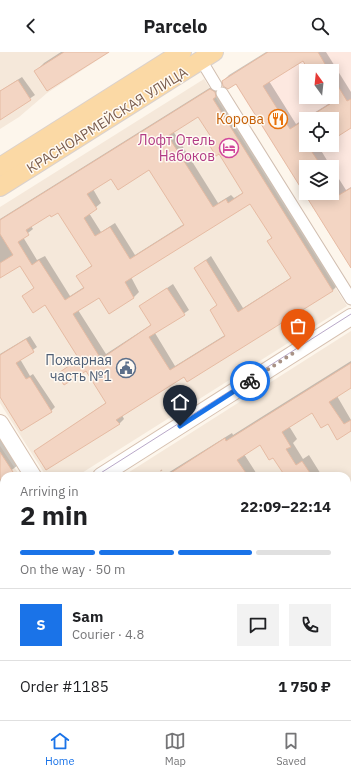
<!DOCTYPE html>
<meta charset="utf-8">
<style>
:root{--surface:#fff;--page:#f2f2f2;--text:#202124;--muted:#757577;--line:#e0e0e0;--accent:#1a73e8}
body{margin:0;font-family:"IBM Plex Sans",sans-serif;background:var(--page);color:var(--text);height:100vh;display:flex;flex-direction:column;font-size:15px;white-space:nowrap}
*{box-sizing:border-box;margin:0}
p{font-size:13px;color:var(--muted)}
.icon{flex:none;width:22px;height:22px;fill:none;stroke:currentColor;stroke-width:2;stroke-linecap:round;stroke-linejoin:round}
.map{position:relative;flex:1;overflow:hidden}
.side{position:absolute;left:0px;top:420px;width:351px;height:248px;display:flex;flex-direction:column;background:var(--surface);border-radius:12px 12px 0 0;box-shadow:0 2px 10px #0003}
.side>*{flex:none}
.needle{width:26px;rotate:345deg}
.tools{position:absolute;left:299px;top:12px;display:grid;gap:8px}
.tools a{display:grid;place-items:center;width:40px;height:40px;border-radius:0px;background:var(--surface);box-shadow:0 2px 10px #0003;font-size:20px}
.pin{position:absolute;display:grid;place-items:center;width:34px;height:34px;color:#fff;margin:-41px -17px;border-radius:50% 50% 50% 0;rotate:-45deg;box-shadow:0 0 4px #0007}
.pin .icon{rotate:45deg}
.courier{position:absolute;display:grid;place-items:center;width:40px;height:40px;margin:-20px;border:3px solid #1a73e8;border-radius:50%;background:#fff;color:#222;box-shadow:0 1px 5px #0007}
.overview em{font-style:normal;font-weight:700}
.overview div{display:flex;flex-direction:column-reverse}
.overview{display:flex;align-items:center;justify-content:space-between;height:68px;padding:0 20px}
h1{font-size:26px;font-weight:700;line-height:30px}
.bar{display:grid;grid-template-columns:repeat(4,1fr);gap:6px 4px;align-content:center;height:48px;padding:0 20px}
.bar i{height:5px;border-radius:3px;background:var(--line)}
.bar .selected{background:var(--accent)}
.bar p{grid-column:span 4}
.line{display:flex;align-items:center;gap:10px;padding:0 20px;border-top:1px solid var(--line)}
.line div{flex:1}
.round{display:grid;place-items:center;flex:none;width:42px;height:42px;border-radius:0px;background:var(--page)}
header{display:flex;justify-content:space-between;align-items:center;height:52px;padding:0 20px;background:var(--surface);font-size:18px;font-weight:700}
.menu{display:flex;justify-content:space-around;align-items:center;height:56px;border-top:1px solid var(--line);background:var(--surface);font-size:11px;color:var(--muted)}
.menu a{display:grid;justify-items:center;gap:2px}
.menu .selected{color:var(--accent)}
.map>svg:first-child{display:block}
.residential{fill:#f5e8da}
.commercial{fill:#fde8e0;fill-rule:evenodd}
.park{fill:url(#park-crowns)}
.shadow{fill:#0003;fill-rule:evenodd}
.building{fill:#f3d5c3;stroke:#e6bba3;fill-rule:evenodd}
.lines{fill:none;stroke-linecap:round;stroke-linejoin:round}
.street-casing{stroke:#d1beb0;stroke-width:13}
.secondary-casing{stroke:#d6c0b0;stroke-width:18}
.primary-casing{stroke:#dad1cd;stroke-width:20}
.path{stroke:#d9b8a5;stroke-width:2;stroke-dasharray:1 3;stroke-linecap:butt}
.street{stroke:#fff;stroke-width:11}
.secondary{stroke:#fff;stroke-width:16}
.primary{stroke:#fbd9a5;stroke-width:18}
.tram{stroke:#b9a8c9;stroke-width:1}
.done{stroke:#a89285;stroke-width:4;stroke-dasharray:0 7.2}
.route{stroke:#1a73e8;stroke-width:5}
.labels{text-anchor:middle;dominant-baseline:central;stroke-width:3;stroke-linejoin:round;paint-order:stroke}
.food-label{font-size:14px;fill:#c56008;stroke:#fffaf3;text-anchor:end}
.street-label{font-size:14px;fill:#7a5c4d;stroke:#fffaf3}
.hotel-label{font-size:14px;fill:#b23c85;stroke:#fffaf3;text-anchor:end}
.service-label{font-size:14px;fill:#4e5e75;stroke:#fffaf3;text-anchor:end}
</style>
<header><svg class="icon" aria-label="back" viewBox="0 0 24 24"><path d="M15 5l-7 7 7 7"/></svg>Parcelo<svg class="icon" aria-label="search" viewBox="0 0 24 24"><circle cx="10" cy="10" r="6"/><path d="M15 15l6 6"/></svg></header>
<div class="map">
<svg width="351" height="668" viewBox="0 0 351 668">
<defs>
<pattern id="park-crowns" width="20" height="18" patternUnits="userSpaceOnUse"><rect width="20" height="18" fill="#d8ecc9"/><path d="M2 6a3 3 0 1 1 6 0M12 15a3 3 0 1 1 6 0" fill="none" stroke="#b4c2a5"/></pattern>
</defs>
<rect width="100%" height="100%" fill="#fdf6ec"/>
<g class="residential">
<polygon points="0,0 110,0 47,41 19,65 0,77"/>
<polygon points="204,27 347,254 77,424 46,424 0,351 0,155"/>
<polygon points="351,279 351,597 347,599 347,424 123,424"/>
<polygon points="0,394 20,424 4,424 4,664 177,664 179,668 0,668"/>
<polygon points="189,664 245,664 239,668 191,668"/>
</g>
<path class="commercial" d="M268 0H351V216L230 24ZM306 19H332V45H306ZM306 67H332V93H306ZM306 115H332V141H306Z"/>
<g class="park">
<polygon points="351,610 351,642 347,645 347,613"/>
<polygon points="267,664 316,664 310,668 260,668"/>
</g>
<g class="shadow">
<polygon points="61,0 107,0 36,19 44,11"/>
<path d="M266 0H326L351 40V75L332 87V67H306V93H322L319 95 331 115H306V141H332V116L346 138 351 135V214L236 31 223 29 229 23ZM303 8 310 19H332V45H326L330 51 296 72 269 29Z"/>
<polygon points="22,25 35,43 0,67 0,39"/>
<path d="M216 32 338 233 333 238 187 329 184 324 122 363 124 367 119 372 35 399 107 350 86 318 58 322 79 306 45 252 23 244 35 235 20 212 0 225V167ZM198 64 213 87 210 91 219 100 244 140 234 146 231 143 218 151 173 79ZM149 117 184 172 135 203 115 171 101 180 89 161 101 151 93 137 112 126ZM250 150 272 185 269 189 292 225 243 256 211 204 195 216 218 252 211 258 225 283 175 314 155 281 189 258 173 232 140 254 152 272 106 302 78 258 99 245H134L139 240 131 225ZM58 159 92 213 78 224 84 235 70 244 45 204 37 208 23 185 33 177 31 174 50 162Z"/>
<polygon points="30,284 37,295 20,307 30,324 33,322 55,355 51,359 0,343 0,302"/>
<polygon points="351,309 351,335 337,344 351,368 351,378 328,370 312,359 289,374 297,387 293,391 303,407 309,403 322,424 280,424 284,421 273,404 260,392 244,402 258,424 163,424 232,381 233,383"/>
<polygon points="0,387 18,413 3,425 4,436 0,439"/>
<polygon points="159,421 161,424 155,424"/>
<polygon points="351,441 351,473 347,475 347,443"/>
<polygon points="4,519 4,552 0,555 0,522"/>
<polygon points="347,545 351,552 351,575 347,577"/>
<polygon points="0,652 4,658 4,664 7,664 10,668 0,668"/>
<polygon points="81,664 110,664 113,668 84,668"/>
<polygon points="134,664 175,664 178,668 130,668"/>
</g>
<g class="building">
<polygon points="64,0 109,0 47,39 34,19"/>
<polygon points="268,0 318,0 329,19 309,19 303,9 263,34 290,77 330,52 325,45 332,45 332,24 347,49 351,47 351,76 332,88 332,67 306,67 306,93 324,93 312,100 322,115 306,115 306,141 338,141 339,143 351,136 351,216 236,32 228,37 223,34 222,29"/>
<polygon points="18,28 31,48 0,68 0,39"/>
<path d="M210 37 215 40 216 45 213 47 333 239 187 330 184 325 116 368 120 372 46 418 34 399 106 351 86 319 64 333 57 322 79 307 45 253 33 261 22 244 34 236 20 214 0 226V211L13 203 0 182V168ZM198 65 213 88 208 91 216 104 219 102 243 141 228 151 226 147 213 155 168 84ZM149 118 184 173 130 207 110 175 95 184 84 166 97 157 87 142 111 127 118 138ZM250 152 272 186 267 189 291 226 238 260 206 208 194 216 217 253 210 258 225 284 170 318 149 285 185 263 167 236 139 254 151 273 101 307 73 262 99 246 109 262 134 246 125 230ZM58 161 92 214 76 224 84 236 65 248 39 208 32 213 18 190 29 183 26 178 50 163 51 165Z"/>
<polygon points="26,287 34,300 16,311 26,327 30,325 52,360 21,379 0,345 0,303"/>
<polygon points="351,311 351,336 329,350 344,372 351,368 351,379 337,388 328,372 321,376 312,361 282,380 291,395 286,397 296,413 302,409 312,424 285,424 273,406 269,408 260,393 237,408 248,424 166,424 225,386 226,389"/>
<polygon points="0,400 13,420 0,428"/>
</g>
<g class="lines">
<defs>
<g id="street">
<polyline points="201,8 216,33"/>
<polyline points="222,41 351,247"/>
</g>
<g id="secondary">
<polyline points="0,371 33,424"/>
<polyline points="101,424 351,265"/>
<polyline points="0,488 4,485"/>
<polyline points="347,601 351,599"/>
<polyline points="347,653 351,651"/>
<polyline points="181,664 183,668"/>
<polyline points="244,668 250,664"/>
<polyline points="324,668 330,664"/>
</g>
<g id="primary">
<polyline points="0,115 182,0"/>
<polyline points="0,135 214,0"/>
</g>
</defs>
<use href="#street" class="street-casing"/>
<use href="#secondary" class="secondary-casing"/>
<use href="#primary" class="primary-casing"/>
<g class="path">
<polyline points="161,418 165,424"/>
<polyline points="347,629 351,626"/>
<polyline points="284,668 291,664"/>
</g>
<use href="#street" class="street"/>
<use href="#secondary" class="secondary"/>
<use href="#primary" class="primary"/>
<g class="tram">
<polyline points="96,424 351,262"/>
<polyline points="0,491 4,488"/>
</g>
</g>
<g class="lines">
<polyline class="done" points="250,329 298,298"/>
<polyline class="route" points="180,374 250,329"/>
</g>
<defs>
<symbol id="restaurant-ring" viewBox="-11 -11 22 22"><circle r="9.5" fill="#fffaf3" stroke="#e8710a" stroke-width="1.5"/><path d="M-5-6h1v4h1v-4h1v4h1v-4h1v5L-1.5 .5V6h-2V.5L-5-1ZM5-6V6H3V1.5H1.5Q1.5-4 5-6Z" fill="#e8710a"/></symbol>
<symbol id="hotel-ring" viewBox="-11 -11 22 22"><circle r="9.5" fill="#fffaf3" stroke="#d1479c" stroke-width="1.5"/><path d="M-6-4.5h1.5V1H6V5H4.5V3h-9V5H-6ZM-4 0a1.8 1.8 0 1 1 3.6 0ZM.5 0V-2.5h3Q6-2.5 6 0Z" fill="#d1479c"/></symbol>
<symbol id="civic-ring" viewBox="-11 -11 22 22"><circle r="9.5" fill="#fffaf3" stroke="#5c6f8a" stroke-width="1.5"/><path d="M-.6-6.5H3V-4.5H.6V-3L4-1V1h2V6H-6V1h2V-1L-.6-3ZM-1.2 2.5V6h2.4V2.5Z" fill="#5c6f8a"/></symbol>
</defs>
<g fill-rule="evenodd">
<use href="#restaurant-ring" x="267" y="56" width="22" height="22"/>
<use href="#hotel-ring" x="218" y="85" width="22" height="22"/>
<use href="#civic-ring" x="115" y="305" width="22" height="22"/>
</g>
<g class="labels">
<g class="food-label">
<text x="264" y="67">Корова</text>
</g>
<g class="street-label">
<text transform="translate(107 68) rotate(-32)">КРАСНОАРМЕЙСКАЯ УЛИЦА</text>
</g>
<g class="hotel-label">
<text x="215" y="88">Лофт Отель<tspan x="215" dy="16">Набоков</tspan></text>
</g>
<g class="service-label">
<text x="112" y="308">Пожарная<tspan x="112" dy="16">часть №1</tspan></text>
</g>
</g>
</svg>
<div class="tools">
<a><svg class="needle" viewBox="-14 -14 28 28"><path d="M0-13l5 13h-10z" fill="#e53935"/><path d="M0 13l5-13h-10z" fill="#757577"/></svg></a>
<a><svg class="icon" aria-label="locate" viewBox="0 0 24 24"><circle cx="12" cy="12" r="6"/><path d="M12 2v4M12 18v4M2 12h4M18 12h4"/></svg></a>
<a><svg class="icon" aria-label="layers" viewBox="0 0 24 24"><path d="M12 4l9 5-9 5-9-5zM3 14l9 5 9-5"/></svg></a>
</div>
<div class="pin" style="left:298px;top:298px;background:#ea580c"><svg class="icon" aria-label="bag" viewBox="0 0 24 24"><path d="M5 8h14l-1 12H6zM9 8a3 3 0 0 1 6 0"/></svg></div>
<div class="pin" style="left:180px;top:374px;background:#1f2937"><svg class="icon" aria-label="home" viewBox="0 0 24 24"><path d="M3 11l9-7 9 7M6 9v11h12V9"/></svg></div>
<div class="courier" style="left:250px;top:329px"><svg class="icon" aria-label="bike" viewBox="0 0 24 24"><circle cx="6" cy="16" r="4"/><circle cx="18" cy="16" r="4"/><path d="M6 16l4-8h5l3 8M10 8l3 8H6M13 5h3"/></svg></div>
<section class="side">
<div class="overview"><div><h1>2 min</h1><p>Arriving in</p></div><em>22:09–22:14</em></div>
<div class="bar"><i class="selected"></i><i class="selected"></i><i class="selected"></i><i></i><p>On the way · 50 m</p></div>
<div class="line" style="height:72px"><b class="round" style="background:var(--accent);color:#fff">S</b><div><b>Sam</b><p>Courier · 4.8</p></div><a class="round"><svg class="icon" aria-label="chat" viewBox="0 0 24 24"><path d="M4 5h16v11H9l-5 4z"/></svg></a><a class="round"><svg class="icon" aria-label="phone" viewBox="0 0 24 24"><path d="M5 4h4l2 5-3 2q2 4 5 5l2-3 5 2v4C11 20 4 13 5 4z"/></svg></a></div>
<div class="line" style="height:52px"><div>Order #1185</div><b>1 750 ₽</b></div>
</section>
</div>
<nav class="menu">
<a class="selected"><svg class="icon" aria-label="home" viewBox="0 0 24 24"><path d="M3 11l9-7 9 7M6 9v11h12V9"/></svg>Home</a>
<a><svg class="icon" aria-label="map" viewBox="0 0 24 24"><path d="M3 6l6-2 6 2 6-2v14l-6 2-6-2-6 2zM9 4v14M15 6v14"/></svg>Map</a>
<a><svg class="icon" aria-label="saved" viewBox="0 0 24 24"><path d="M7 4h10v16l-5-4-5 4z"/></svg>Saved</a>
</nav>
